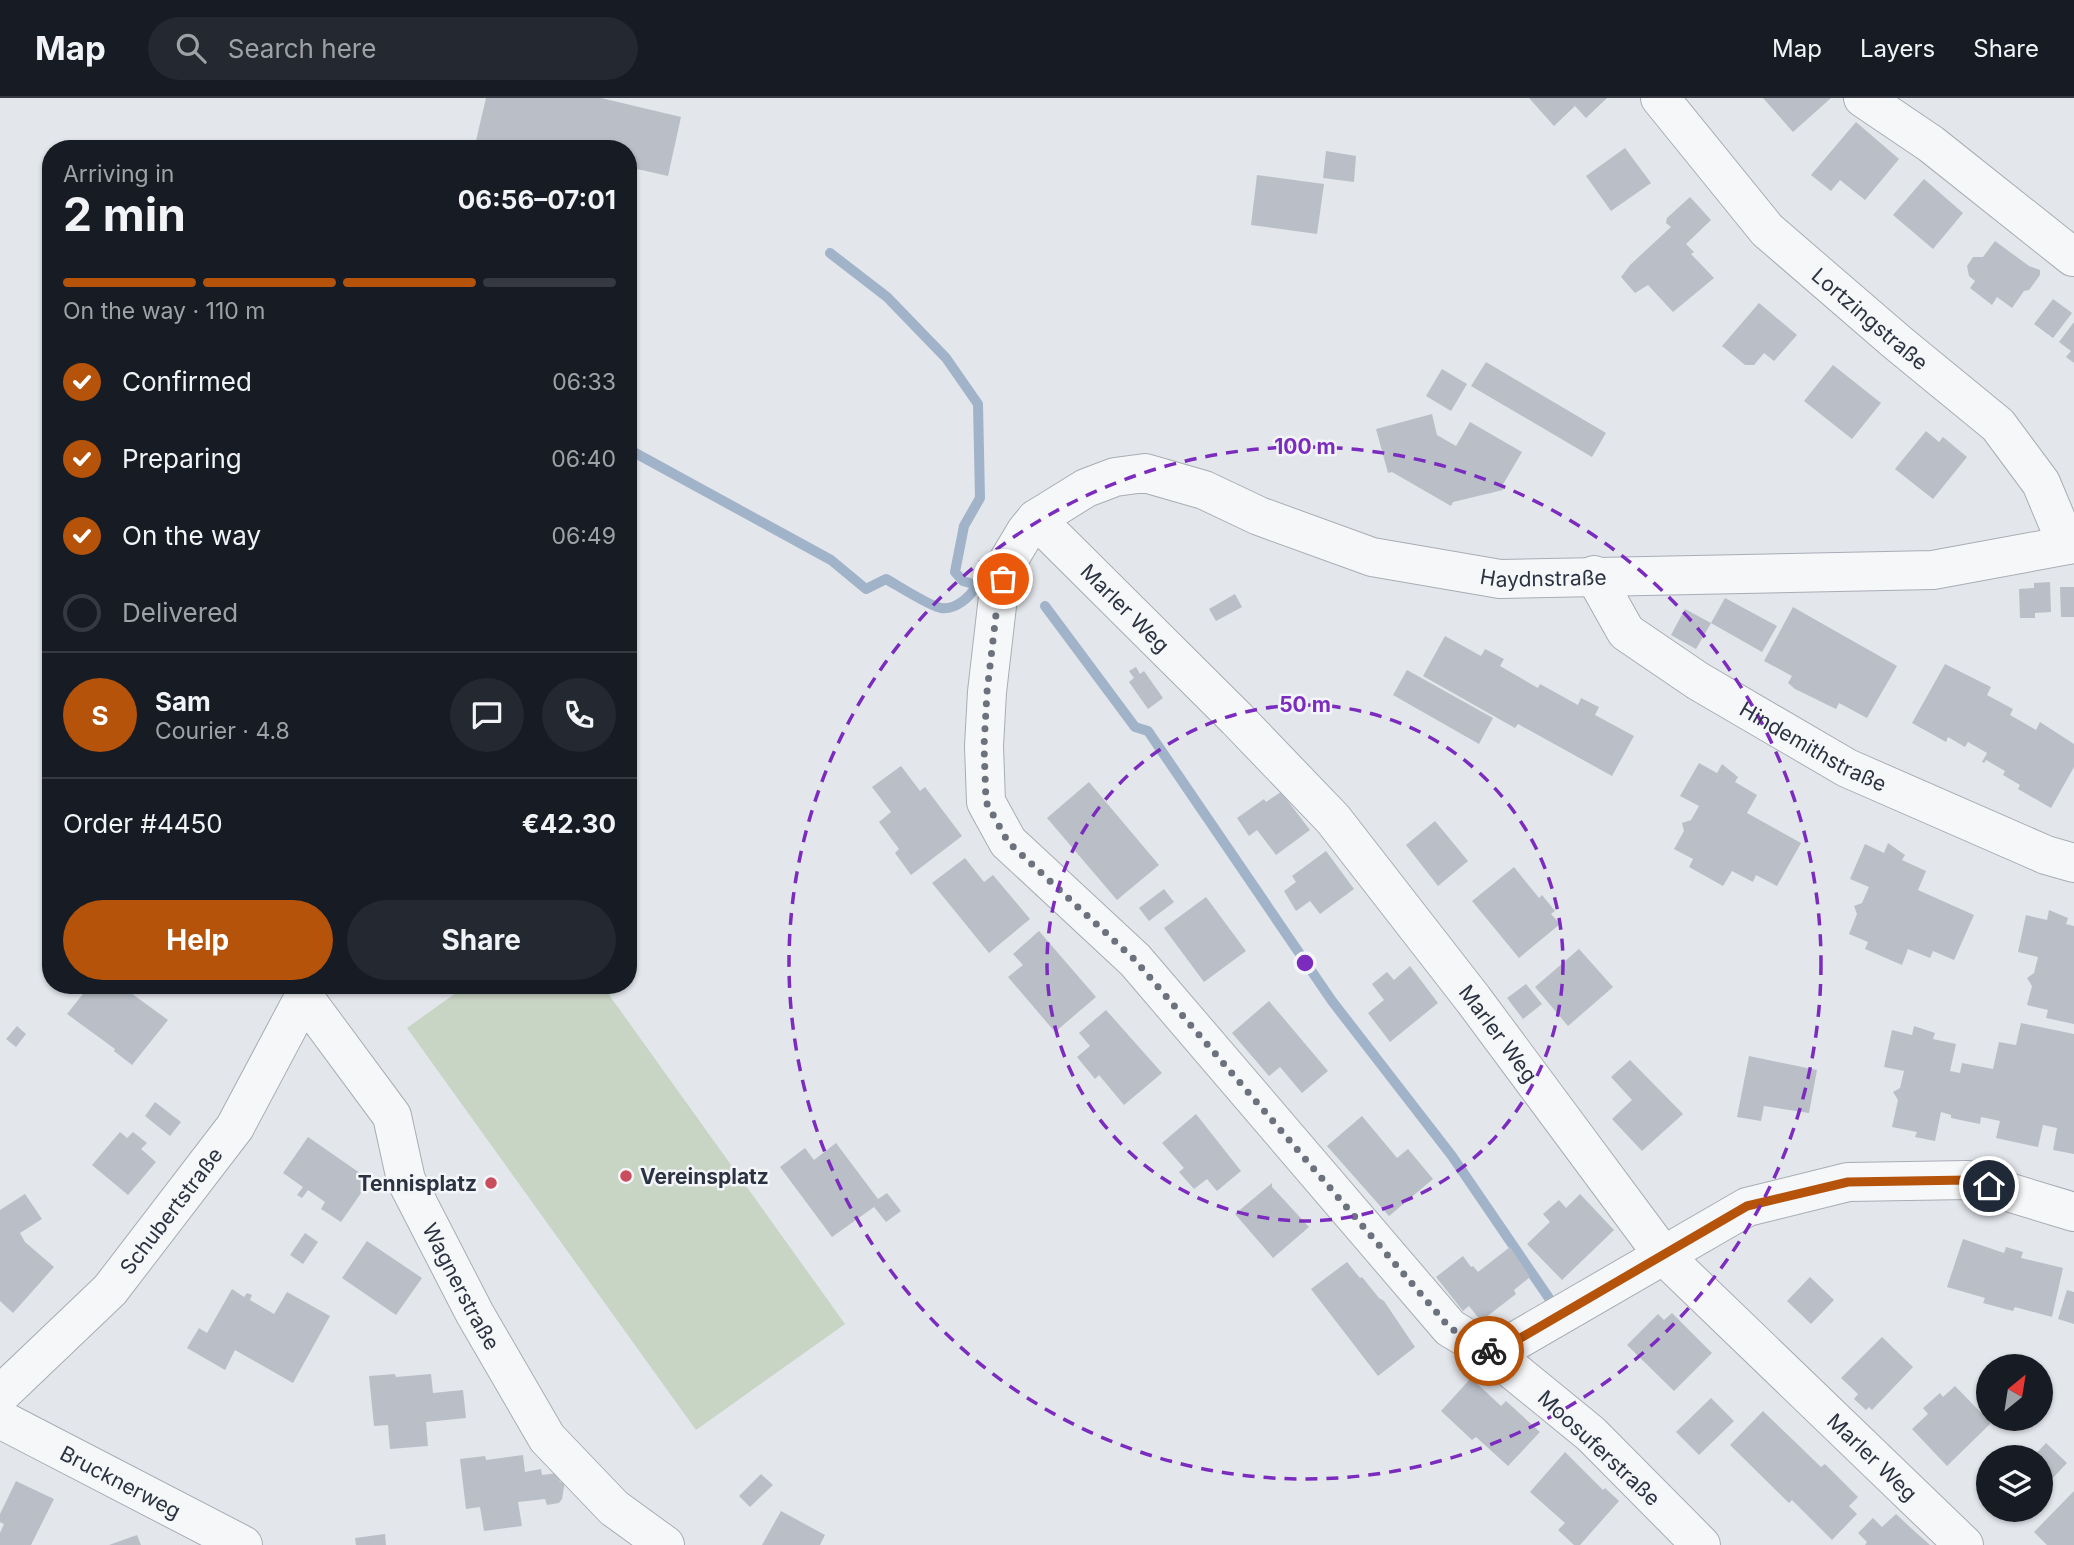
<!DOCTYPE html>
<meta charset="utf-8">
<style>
:root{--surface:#171b24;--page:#242831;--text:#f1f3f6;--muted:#9ea1a6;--line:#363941;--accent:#b45309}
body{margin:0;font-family:Inter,sans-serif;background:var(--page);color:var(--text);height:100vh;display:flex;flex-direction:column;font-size:26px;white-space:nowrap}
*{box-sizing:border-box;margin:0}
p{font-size:23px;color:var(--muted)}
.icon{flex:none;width:38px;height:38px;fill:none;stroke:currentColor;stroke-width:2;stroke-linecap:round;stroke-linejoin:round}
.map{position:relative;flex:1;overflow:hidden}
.panel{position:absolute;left:42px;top:42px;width:595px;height:854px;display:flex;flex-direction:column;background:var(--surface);border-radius:28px;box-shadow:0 2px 5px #0004}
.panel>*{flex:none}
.needle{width:46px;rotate:30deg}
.fabs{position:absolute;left:1976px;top:1256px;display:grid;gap:14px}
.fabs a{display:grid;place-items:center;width:77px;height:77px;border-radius:50%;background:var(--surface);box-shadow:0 2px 5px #0004;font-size:35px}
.pin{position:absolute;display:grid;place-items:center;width:60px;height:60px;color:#fff;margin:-30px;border:4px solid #fff;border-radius:50%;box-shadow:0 2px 7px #0007}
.courier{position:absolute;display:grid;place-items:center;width:70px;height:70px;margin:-35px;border:5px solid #b45309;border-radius:50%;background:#fff;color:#222;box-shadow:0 2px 9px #0007}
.headline em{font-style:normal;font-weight:700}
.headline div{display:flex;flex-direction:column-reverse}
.headline{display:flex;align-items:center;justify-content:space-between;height:119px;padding:0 21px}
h1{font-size:46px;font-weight:700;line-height:52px}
.bar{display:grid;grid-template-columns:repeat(4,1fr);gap:10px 7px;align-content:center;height:84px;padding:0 21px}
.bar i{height:9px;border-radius:5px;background:var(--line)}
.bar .selected{background:var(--accent)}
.bar p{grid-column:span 4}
.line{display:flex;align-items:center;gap:18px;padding:0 21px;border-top:2px solid var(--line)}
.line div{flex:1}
.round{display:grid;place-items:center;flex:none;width:74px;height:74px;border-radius:37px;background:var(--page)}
ol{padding:0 21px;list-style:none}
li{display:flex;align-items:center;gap:21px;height:77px}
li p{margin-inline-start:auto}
li .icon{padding:7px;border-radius:50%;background:var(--accent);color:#fff;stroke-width:4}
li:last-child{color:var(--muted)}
li i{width:38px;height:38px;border:4px solid var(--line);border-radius:50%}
.primary-button{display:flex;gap:14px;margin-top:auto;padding:14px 21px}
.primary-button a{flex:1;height:80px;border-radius:42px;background:var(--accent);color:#fff;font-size:28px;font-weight:700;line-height:80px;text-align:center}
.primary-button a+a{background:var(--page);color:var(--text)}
header{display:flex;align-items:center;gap:42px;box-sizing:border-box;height:98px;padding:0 35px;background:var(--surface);border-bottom:2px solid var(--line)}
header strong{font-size:33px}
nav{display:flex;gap:38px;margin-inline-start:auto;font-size:24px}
.search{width:490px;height:63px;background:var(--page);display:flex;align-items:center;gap:18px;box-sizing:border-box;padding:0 24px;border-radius:38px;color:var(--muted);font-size:26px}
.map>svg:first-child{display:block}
.grass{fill:#c8d4c4}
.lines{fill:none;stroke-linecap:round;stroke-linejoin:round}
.stream{stroke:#a0b3c9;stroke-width:10}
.building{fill:#babfc7}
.street-casing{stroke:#a8adb5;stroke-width:40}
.street{stroke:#f6f7f9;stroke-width:38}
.done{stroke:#6b727d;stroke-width:7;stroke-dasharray:0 12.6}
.route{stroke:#b45309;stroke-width:9}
.ring{fill:none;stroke:#7b2cbf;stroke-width:3.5;stroke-dasharray:12 9}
.poi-dot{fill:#ca4d5d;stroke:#f3f5f8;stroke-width:2.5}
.labels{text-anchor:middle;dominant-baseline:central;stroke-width:5;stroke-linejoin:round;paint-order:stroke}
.street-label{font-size:21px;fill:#2b3342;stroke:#f3f5f8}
.poi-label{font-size:21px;font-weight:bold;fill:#2b3342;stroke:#f3f5f8;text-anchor:start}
.centre{fill:#7b2cbf;stroke:#f3f5f8;stroke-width:3.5}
.ring-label{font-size:21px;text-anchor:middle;font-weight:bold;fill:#7b2cbf;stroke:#f3f5f8;stroke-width:5;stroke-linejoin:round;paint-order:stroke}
</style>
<header>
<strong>Map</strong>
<div class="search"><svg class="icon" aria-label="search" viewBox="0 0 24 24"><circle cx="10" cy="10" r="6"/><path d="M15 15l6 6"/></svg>Search here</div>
<nav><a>Map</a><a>Layers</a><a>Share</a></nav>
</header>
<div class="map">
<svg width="2074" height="1447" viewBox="0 0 2074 1447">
<rect width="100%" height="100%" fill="#e3e6eb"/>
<polygon class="grass" points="467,887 602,887 845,1226 696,1332 407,930"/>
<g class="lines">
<g class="stream">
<path d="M628 351 831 462 866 491 886 481C897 487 931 509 941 510 956 512 970 499 977 487L963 483 955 474 964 428 980 400 978 306 946 260 887 199 830 155"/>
<polyline points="1045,508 1135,629 1148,633 1332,903 1452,1058 1553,1206"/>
</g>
</g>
<g class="building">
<polygon points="486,0 601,0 681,19 668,78 628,69 628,51 474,51"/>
<polygon points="1529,0 1607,0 1586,20 1575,8 1554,28"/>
<polygon points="1763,0 1831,0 1793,34"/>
<polygon points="1856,24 1899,61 1865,102 1840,82 1831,93 1811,77"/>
<polygon points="1625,50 1651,85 1611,113 1586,78"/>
<polygon points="1326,53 1356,58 1354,84 1323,80"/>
<polygon points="1257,77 1324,86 1317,136 1251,127"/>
<polygon points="1924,81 1963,115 1933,151 1893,117"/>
<polygon points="1690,99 1711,122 1686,146 1694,154 1691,156 1714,180 1673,214 1648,187 1635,195 1621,179 1630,167 1671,129 1666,125 1667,120"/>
<polygon points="1995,143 2029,168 2040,172 2040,177 2029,192 2024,193 2012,210 1997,199 1992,207 1970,190 1975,183 1969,178 1967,168 1973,159 1983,159"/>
<polygon points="2053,201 2072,215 2053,240 2034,226"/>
<polygon points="1759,205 1797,237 1774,263 1764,255 1754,267 1745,267 1722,248"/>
<polygon points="2074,224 2074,265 2066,259 2071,253 2059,244"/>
<polygon points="1486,264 1606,335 1592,359 1471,288"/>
<polygon points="1833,267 1881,305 1852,341 1804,303"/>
<polygon points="1442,271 1467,286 1451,313 1426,298"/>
<polygon points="1432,316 1437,337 1456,348 1470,324 1522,354 1502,388 1503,392 1453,404 1451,408 1392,374 1388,375 1376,331"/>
<polygon points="1926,333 1939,344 1943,339 1967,359 1933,401 1895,371"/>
<polygon points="2050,484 2051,514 2035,515 2035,520 2020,520 2019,491 2034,490 2034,485"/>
<polygon points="2060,489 2074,489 2074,519 2061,519"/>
<polygon points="1235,496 1242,509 1216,523 1209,511"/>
<polygon points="1725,500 1777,528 1762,554 1711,525 1696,551 1671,537 1685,511 1711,525"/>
<polygon points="1793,509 1897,568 1867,620 1839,605 1836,611 1795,591 1788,585 1792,578 1764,563"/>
<polygon points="1445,538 1481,558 1485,551 1504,561 1500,568 1538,590 1540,586 1578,607 1581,600 1599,609 1595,617 1634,638 1612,678 1518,626 1515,630 1423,578"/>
<polygon points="1945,566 1991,589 1987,597 2013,611 2010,617 2036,632 2040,624 2074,646 2074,669 2051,710 2018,691 2020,687 2003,677 2005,673 1986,662 1984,665 1982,664 1987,655 1968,644 1965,649 1948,639 1946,644 1912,625"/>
<polygon points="1136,569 1140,576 1144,573 1163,600 1148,611 1129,584 1134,580 1129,573"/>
<polygon points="1407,572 1493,620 1479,646 1393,597"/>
<polygon points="1699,665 1717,675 1722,666 1738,679 1735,684 1757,697 1747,715 1801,745 1777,788 1756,777 1753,784 1732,773 1723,788 1689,769 1693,761 1674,751 1684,733 1682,725 1691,722 1699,708 1680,698"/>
<polygon points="901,668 920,693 925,689 962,738 911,777 895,755 899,751 879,724 891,714 872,689"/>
<polygon points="1089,684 1159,767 1117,802 1047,720"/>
<polygon points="1281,694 1310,732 1276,757 1257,732 1249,738 1237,720 1264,701 1266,704"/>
<polygon points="1435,723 1468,763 1438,788 1406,747"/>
<polygon points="1888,745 1905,757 1902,762 1926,773 1918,792 1974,817 1954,862 1933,853 1930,860 1908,851 1902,867 1865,851 1868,844 1849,836 1857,816 1854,808 1862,805 1869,789 1850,781 1865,746 1884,755"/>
<polygon points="1326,753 1354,791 1320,816 1310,803 1296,813 1284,793 1296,784 1292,778"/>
<polygon points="965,760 984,784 993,777 1030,821 989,855 932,785"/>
<polygon points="1514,769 1539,800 1542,797 1555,813 1551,816 1560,826 1519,860 1472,803"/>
<polygon points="1164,791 1174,804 1149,823 1139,810"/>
<polygon points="1206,799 1246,853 1204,884 1164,830"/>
<polygon points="2049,812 2068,820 2066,826 2074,828 2074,926 2046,920 2048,912 2027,907 2032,888 2027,880 2034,875 2038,859 2018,854 2026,817 2047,822"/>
<polygon points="1039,833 1096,899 1055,934 1008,879 1023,867 1013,856"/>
<polygon points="1579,851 1613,889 1568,928 1535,889"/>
<polygon points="1410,868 1438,905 1390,944 1368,915 1384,902 1372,886 1387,874 1394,882"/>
<polygon points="1526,886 1542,906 1523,921 1507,900"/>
<polygon points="90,887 120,887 168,922 132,967 114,953 115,951 67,916"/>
<polygon points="1269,903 1328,973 1302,995 1280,969 1269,978 1232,935"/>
<polygon points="1106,912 1162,975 1124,1007 1099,977 1095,981 1077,959 1090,948 1079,935"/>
<polygon points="2021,925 2074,936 2074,1056 2053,1052 2057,1030 2043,1027 2038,1049 1996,1040 2000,1023 1981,1019 1980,1026 1951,1020 1951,1017 1941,1014 1935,1043 1915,1039 1917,1034 1892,1029 1898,1002 1893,994 1900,990 1904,973 1884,969 1892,932 1912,937 1914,928 1935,935 1933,941 1956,946 1950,973 1960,975 1962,965 1993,971 1999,944 2016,947"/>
<polygon points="17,928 26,936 16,949 6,941"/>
<polygon points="1749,958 1817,972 1809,1015 1764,1008 1761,1023 1737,1019"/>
<polygon points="1630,962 1683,1016 1642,1053 1612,1021 1632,1002 1611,979"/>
<polygon points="155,1004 181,1024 170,1038 145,1018"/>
<polygon points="1196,1016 1241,1073 1217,1093 1207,1081 1194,1091 1179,1074 1184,1070 1162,1045"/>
<polygon points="1362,1018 1397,1060 1408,1051 1433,1081 1389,1118 1327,1048"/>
<polygon points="120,1034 127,1040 133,1034 147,1045 141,1051 156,1064 128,1097 92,1067"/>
<polygon points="308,1039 370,1082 341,1124 321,1111 325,1104 308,1092 302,1100 297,1097 303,1089 283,1075"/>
<polygon points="836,1045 878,1101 887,1095 901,1113 886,1124 874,1109 832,1139 780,1069 805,1050 814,1062"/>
<polygon points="1272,1085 1272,1089 1309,1129 1273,1160 1235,1116"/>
<polygon points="25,1096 42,1121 20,1135 25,1144 54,1169 13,1215 0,1203 0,1112"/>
<polygon points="1580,1096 1614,1132 1562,1182 1527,1146 1550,1124 1543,1116 1559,1102 1566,1110"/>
<polygon points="305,1135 318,1144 303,1166 290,1157"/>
<polygon points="1963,1141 2004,1155 2006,1149 2023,1154 2021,1160 2063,1170 2052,1219 2015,1209 2013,1213 1983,1205 1985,1200 1947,1189"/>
<polygon points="367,1143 422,1180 396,1217 342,1180"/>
<polygon points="1510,1149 1530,1179 1514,1192 1516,1196 1481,1223 1469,1208 1463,1213 1436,1179 1463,1158 1471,1169 1473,1168 1478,1174"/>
<polygon points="1347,1164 1360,1180 1362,1179 1379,1200 1384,1203 1415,1249 1378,1278 1311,1191"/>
<polygon points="1810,1179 1834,1202 1811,1226 1787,1203"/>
<polygon points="232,1191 244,1199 247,1195 252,1197 250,1202 274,1216 287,1194 330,1218 293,1285 235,1252 225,1272 187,1250 199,1230 207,1235"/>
<polygon points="2067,1192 2074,1194 2074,1226 2058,1221"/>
<polygon points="1672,1215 1712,1255 1674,1293 1627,1247 1658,1216 1664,1222"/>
<polygon points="1882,1239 1913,1269 1872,1312 1869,1309 1866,1312 1854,1301 1858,1296 1841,1280"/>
<polygon points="395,1276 396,1279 431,1276 433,1295 463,1292 466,1320 426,1324 428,1348 390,1351 388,1327 374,1328 369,1278"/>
<polygon points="1471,1280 1501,1308 1506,1303 1540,1334 1508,1368 1476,1339 1472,1342 1441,1313"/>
<polygon points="1955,1288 1991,1325 1947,1368 1912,1331 1928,1316 1923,1310 1940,1295 1943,1299"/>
<polygon points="1711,1300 1734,1323 1699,1357 1676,1334"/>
<polygon points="1763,1313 1821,1369 1825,1366 1858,1399 1849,1408 1857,1416 1832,1442 1792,1402 1789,1405 1730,1347"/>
<polygon points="2046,1345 2067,1365 2047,1386 2040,1380 2040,1360 2032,1360"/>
<polygon points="1565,1354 1603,1392 1605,1390 1619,1403 1580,1447 1574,1447 1558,1432 1565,1425 1530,1394"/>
<polygon points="523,1357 525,1374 541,1371 542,1377 558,1375 560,1384 565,1383 562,1401 559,1405 547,1407 545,1401 518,1404 522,1428 484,1433 480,1409 466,1411 460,1361 485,1358 486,1362"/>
<polygon points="761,1376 773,1387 750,1409 739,1398"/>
<polygon points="16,1383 54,1401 31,1447 0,1447 0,1435 4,1426 0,1424 0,1416"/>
<polygon points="2074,1393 2074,1447 2047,1447 2034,1434"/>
<polygon points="781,1413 825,1437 820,1447 762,1447"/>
<polygon points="1896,1416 1912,1431 1930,1447 1865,1447 1867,1444 1858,1435 1873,1420 1882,1429"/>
<polygon points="385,1436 386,1447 356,1447 355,1440"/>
<polygon points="137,1437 141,1447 109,1447"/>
</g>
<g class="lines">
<defs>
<g id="street">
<path id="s1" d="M1660 0 1767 132 1898 245 1998 327 2041 385 2067 447"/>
<polyline points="1863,0 1931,46 2073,159"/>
<path id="s2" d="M1036 421 1237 621 1333 721 1473 901 1663 1157 1964 1447"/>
<path id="s3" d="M1594 477 1626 534 1698 583 1847 670 2046 757 2074 765"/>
<polyline points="1493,1256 1747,1109 1848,1084 1968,1082 2074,1114"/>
<path id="s4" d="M0 1297 110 1192 235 1029 304 899 392 1018 406 1082 475 1216 547 1340 614 1410 665 1447"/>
<path id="s5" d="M0 1321 243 1447"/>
<path id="s6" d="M1701 1447 1591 1336 1493 1256 1450 1230 1135 862 1008 744 986 704 984 648 987 594 998 499 1008 463 1026 433 1036 421 1086 390 1115 379 1145 375 1204 392 1259 418 1372 459 1500 481 1933 472 2074 446"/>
</g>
</defs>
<use href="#street" class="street-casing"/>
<use href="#street" class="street"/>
</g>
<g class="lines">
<polyline class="done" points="1003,481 998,499 987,594 984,648 986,704 1008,744 1135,862 1450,1230 1489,1253"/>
<polyline class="route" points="1489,1253 1493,1256 1747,1108 1848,1084 1968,1082 1989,1088"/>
</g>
<g class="ring">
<circle cx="1305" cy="865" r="258"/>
<circle cx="1305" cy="865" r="516"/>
</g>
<g class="poi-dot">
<circle cx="626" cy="1078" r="7"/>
<circle cx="491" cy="1085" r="7"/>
</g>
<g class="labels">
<g class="street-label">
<text stroke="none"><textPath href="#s1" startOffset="306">Lortzingstraße</textPath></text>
<text stroke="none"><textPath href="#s6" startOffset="1866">Haydnstraße</textPath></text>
<text stroke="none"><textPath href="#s2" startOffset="126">Marler Weg</textPath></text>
<text stroke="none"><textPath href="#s3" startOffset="285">Hindemithstraße</textPath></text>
<text stroke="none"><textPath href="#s2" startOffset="693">Marler Weg</textPath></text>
<text stroke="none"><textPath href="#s4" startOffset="252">Schubertstraße</textPath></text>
<text stroke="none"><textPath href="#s4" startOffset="838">Wagnerstraße</textPath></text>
<text transform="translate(1599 1350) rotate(43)">Moosuferstraße</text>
<text stroke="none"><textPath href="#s2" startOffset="1260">Marler Weg</textPath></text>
<text stroke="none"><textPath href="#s5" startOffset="136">Brucknerweg</textPath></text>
</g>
<g class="poi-label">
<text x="640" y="1078">Vereinsplatz</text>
<text x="477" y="1085" text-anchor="end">Tennisplatz</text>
</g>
</g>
<circle cx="1305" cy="865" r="10" class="centre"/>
<g class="ring-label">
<text x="1305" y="356">100 m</text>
<text x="1305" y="614">50 m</text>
</g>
</svg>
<div class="fabs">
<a><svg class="needle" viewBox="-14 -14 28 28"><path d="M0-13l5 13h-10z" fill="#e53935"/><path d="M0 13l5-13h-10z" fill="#9ea1a6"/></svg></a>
<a><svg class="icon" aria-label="layers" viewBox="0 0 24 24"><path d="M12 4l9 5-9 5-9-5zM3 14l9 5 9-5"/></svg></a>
</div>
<div class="pin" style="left:1003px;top:481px;background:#ea580c"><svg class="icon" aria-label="bag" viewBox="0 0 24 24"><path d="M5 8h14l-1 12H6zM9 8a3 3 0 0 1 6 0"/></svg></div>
<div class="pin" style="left:1989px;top:1088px;background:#1f2937"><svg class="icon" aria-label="home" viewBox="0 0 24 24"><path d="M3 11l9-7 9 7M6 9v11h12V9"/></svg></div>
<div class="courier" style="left:1489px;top:1253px"><svg class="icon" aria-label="bike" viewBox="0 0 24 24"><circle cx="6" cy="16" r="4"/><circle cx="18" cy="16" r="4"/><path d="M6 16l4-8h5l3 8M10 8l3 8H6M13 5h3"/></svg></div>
<section class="panel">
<div class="headline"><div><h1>2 min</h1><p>Arriving in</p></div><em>06:56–07:01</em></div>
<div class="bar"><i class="selected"></i><i class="selected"></i><i class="selected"></i><i></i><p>On the way · 110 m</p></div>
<ol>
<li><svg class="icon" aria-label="check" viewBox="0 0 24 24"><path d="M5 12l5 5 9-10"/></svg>Confirmed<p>06:33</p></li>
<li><svg class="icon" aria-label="check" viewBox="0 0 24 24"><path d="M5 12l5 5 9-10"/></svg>Preparing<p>06:40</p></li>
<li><svg class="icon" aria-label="check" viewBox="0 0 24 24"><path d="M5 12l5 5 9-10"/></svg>On the way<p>06:49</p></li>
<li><i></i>Delivered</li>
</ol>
<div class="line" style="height:126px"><b class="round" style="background:var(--accent);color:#fff">S</b><div><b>Sam</b><p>Courier · 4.8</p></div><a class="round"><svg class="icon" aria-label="chat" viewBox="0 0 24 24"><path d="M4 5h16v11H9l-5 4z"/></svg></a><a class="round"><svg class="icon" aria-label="phone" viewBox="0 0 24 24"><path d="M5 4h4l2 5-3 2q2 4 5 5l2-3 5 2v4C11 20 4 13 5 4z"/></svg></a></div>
<div class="line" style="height:91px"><div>Order #4450</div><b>€42.30</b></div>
<div class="primary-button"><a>Help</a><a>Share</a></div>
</section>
</div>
